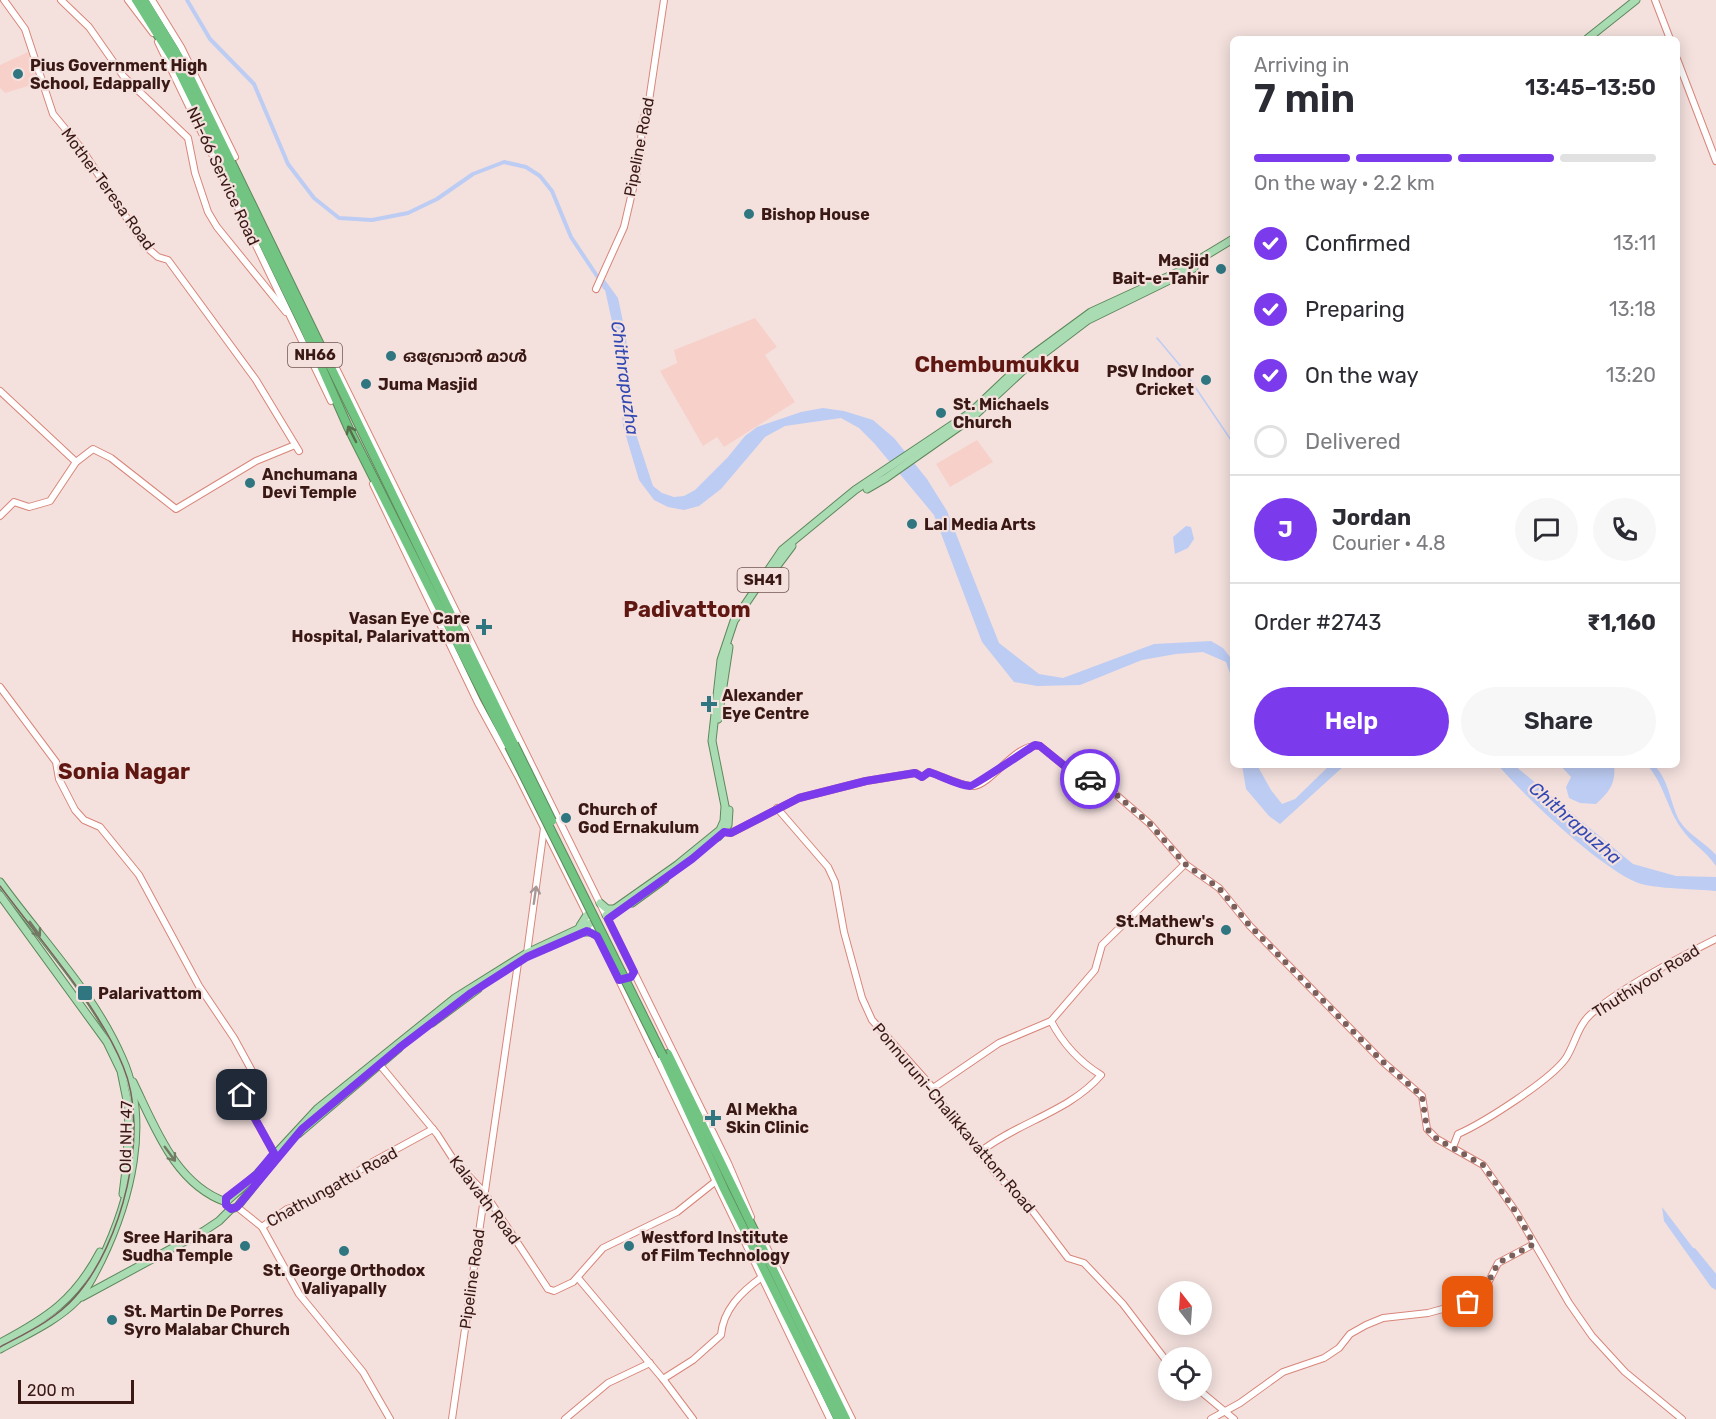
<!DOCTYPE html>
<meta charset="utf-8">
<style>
:root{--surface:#fff;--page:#f7f7f7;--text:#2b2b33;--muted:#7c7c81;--line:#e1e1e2;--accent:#7c3aed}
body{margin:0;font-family:Rubik,"Noto Sans Malayalam",sans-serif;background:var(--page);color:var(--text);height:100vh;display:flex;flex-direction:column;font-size:22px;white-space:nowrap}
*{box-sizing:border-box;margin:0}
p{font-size:20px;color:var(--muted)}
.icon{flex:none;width:33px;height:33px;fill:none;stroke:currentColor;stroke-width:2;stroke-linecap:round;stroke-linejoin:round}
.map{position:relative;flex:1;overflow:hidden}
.sheet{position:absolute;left:1230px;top:36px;width:450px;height:732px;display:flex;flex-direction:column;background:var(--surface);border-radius:9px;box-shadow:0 3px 15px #0003}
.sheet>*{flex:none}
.needle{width:39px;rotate:343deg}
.fabs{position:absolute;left:1158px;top:1281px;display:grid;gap:12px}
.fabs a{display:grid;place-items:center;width:54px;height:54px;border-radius:50%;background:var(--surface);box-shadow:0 3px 15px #0003;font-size:30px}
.scale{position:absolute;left:18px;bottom:15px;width:116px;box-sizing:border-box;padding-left:6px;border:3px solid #3a1915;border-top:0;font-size:16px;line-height:21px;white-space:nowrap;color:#3a1915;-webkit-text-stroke:4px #f4e1de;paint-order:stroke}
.pin{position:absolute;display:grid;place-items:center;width:51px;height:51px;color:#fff;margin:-26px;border-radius:12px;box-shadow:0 3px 9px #0006}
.courier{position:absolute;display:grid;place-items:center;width:60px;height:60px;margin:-30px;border:4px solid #7c3aed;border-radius:50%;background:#fff;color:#222;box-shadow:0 2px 8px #0007}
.overview em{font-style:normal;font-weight:600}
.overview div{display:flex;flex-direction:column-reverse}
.overview{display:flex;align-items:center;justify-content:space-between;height:102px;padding:0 24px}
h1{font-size:39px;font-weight:600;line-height:45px}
.bar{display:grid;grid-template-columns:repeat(4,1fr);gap:9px 6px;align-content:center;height:72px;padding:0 24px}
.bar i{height:8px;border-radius:4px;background:var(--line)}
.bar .current{background:var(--accent)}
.bar p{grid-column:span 4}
.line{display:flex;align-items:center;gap:15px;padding:0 24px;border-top:2px solid var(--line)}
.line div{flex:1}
.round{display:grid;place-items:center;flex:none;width:63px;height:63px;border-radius:32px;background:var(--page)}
ol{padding:0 24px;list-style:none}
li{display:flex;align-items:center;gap:18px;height:66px}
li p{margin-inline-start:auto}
li .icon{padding:6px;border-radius:50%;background:var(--accent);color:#fff;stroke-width:4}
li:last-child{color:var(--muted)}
li i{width:33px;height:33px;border:3px solid var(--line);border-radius:50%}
.action{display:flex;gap:12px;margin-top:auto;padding:12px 24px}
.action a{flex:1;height:69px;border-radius:36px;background:var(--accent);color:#fff;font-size:24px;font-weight:600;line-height:69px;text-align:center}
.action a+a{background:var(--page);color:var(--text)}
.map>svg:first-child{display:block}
.built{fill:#f8d0ca}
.water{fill:#bdccf3}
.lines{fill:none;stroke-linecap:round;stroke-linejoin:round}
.stream{stroke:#bdccf3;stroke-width:1.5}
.canal{stroke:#bdccf3;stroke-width:4}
.secondary-casing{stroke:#d98579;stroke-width:8}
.primary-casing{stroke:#5e885b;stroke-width:9}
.highway-casing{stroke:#5e885b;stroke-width:10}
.secondary{stroke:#fff;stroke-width:6}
.primary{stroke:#aadcb3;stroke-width:7}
.highway{stroke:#71c481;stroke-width:8}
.rail{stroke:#7b5f5b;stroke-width:1.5}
.highway-bridge-casing{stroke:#5e885b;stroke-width:10;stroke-linecap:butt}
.highway-bridge{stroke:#71c481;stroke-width:8}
.oneway{stroke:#566e4b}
.oneway2{stroke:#a69896}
.oneway3{stroke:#727a64}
.done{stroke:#7b5f5b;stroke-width:6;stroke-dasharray:0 10.8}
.route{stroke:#7c3aed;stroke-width:8}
.poi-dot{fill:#2f7681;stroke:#f4e1de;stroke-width:2}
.labels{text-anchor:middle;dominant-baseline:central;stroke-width:4.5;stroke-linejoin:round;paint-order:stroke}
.shield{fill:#f4e1de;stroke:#725551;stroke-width:1.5}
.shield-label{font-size:15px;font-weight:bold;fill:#3a1915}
.poi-label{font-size:16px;font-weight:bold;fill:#3a1915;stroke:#f4e1de;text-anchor:start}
.street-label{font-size:16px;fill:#3a1915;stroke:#f4e1de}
.water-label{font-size:18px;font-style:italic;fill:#3148b4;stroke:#f4e1de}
.district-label{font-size:22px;font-weight:bold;fill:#601711;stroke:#f4e1de}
</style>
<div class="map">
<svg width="1716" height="1419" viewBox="0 0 1716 1419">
<rect width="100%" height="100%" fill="#f4e1de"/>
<g class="built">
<polygon points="28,52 38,83 5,93 0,88 0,65"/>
<polygon points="755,318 777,347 765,355 795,402 724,447 717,437 703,446 660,371 677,363 674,350"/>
<polygon points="977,440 993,462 950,487 936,464"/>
</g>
<g class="water">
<polygon points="602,276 618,298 626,336 633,425 653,486 662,493 674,497 684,496 695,490 728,457 745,436 757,427 801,412 823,408 844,411 873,420 894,438 927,479 947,511 999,643 1039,674 1063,678 1154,644 1211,641 1223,648 1233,661 1233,682 1226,662 1203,652 1176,654 1142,660 1080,685 1037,686 1014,682 982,642 934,515 874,443 859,428 841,418 785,426 765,437 721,489 699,506 684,510 668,507 654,500 639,480 623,426 618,349"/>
<polygon points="1186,526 1191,527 1194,539 1188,548 1175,554 1173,537"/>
<polygon points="1242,765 1257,765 1271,790 1282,804 1295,799 1330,765 1345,765 1280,824 1269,816 1246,789"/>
<path d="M1498 765H1514L1633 864 1676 876 1716 877V891C1697 889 1655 889 1638 883 1598 866 1527 799 1498 765Z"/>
<path d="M1560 765H1614C1616 784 1609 792 1596 804L1580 803 1569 798 1566 787 1571 777Z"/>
<path d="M1647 765H1654C1669 780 1670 802 1679 820 1688 835 1705 842 1716 855V866C1706 851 1691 843 1681 828 1667 808 1664 784 1647 765Z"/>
<polygon points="1662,1207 1716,1278 1716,1290 1711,1287 1664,1221"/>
</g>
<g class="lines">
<polyline class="stream" points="1157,338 1183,369 1233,443"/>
<g class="canal">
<polyline points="187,0 210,39 254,84 288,164 314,198 339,218 372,220 408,213 437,199 473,174 504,162 526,167 540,176 552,191 571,237 605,288"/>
<polyline points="1694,1250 1716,1277"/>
</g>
<defs>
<g id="secondary">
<polyline points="4,0 25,29 53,114 81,148 145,246 158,257 168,260 256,380 299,451"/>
<polyline points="61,0 89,27 124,77 188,138 195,173 208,212 217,227 286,312"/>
<polyline points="128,0 153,33"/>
<polyline points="152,0 181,47 235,157"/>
<polyline points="1655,0 1670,39"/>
<polyline points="158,42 331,401"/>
<polyline points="1677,59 1716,161"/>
<polyline points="596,289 624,227 640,158 642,124 649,101 664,0"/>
<polyline points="335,366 728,1163 751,1217"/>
<polyline points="0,391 76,462"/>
<polyline points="373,484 478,703 518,776 593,926 830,1419"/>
<polyline points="0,516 14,502 29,507 50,501 76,462 93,449 111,458 176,509 256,461 295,445"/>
<polyline points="0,687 56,762 59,779 75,810 84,820 100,827 139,875 199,986 234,1038 252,1071 252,1078 241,1087 240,1092 274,1153"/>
<polyline points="777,808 828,867 835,882 844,932 862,998 872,1020 933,1088 949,1115 998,1176 1028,1205 1068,1258 1084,1263 1123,1304 1168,1363"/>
<path d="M724 832 731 833 799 798 866 781 916 773 922 777 929 772C939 775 964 787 974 786 993 783 1016 742 1040 746L1072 772 1107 787 1150 824 1185 864 1219 888 1250 926 1383 1062 1422 1096 1427 1129 1437 1139 1483 1165 1516 1212 1569 1303 1592 1336 1625 1372 1682 1419"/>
<polyline points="527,953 544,828"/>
<polyline points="380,1065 437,1134 455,1162 484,1192 548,1289 554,1291 573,1282 603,1248 677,1212 716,1181"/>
<polyline points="933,1088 999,1043 1051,1021 1095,970 1102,945 1185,864"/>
<path d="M1453 1147 1458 1134C1483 1123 1551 1080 1566 1058 1575 1044 1578 1025 1591 1014 1622 987 1678 958 1716 939"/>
<path d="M980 1152C1018 1122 1069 1112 1101 1075 1078 1061 1063 1044 1051 1021"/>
<polyline points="237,1207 262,1227 299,1294 363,1372 390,1419"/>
<polyline points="262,1227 287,1209 314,1201 369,1164 433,1129"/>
<polyline points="764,1242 852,1419"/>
<polyline points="578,1278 663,1379 693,1419"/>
<path d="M663 1379 693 1360 721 1335C723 1310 741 1292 762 1277"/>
<polyline points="1199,1390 1234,1419"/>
<polyline points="452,1419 518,963"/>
<polyline points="565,1419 608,1383 650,1363"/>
<polyline points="1211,1419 1240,1403 1283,1372 1324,1358 1339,1348 1350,1334 1366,1325 1383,1318 1428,1313 1468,1302 1486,1287 1498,1263 1534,1244"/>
</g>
<g id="primary">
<polyline points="1587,39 1636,0"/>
<polyline points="867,489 886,478 973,417 1030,364 1088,320 1194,268"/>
<polyline points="777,566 792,546"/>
<polyline points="718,719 729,647"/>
<polyline points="718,837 728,825 729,810"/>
<path d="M0 882C41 939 94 993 122 1058 151 1122 130 1201 101 1261 94 1274 88 1289 77 1300 57 1321 25 1335 0 1349"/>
<polyline points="0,895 107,1042 121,1071 129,1110 127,1162 123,1194"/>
<polyline points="600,903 607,909 615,909"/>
<polyline points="632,903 665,879"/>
<polyline points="606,915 677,865 720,830 724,821 725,806 712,741 721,660 734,621 782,550 855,490 970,413 1027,359 1091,312 1180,271 1233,239"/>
<polyline points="580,926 587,915"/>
<polyline points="581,932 591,932 598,936"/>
<polyline points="432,1023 478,989"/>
<path d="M133 1082C155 1127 175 1184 226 1202"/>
<polyline points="298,1134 399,1048"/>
<polyline points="226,1202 257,1174 317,1109 455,998 527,953 591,923"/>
<polyline points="231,1209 237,1207 286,1146"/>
<polyline points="82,1297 204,1231 219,1221 231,1209"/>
<path d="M0 1343C47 1318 75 1300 100 1252"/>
</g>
<g id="highway">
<polyline points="136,0 174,61 302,323 348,427 509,746"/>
<polyline points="144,0 185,67 514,744"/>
<polyline points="668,1054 846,1419"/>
<polyline points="663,1056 724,1189 838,1419"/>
</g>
</defs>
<use href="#secondary" class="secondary-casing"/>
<use href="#primary" class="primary-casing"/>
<use href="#highway" class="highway-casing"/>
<use href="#secondary" class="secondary"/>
<use href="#primary" class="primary"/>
<use href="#highway" class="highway"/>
<path class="rail" d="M0 886C39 939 99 1006 123 1066 151 1132 122 1244 75 1297 56 1319 26 1333 0 1347"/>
<defs>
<g id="highway-bridge">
<polyline points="514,744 552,821"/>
<polyline points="509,746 663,1056"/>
</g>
</defs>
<use href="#highway-bridge" class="highway-bridge-casing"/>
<use href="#highway-bridge" class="highway-bridge"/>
</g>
<defs><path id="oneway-shaft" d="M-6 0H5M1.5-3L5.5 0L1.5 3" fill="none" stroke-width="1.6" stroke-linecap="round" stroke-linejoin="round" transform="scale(1.5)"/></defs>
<use class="oneway" href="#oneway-shaft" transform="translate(352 434) rotate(-117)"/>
<use class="oneway2" href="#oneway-shaft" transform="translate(535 895) rotate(-82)"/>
<g class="oneway3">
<use href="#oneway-shaft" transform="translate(35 929) rotate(54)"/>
<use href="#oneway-shaft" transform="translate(170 1154) rotate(54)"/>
</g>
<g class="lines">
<polyline class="done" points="1090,779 1107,787 1127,804 1150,824 1185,864 1219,888 1250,926 1383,1062 1422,1096 1427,1129 1437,1139 1483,1165 1516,1212 1534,1244 1498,1263 1486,1287 1468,1302"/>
<path class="route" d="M242 1095 274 1153 257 1174 226 1198V1205L231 1209 237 1207 302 1129 399 1048 471 993 527 957 587 931 597 936 619 980 631 977 634 972 608 919 692 859 724 832 731 833 799 798 866 781 915 773 922 777 929 772C942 776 957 785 970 786 974 786 1025 751 1035 745L1040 746 1072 772 1090 779"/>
</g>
<g class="poi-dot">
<circle cx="18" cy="74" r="6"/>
<circle cx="749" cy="214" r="6"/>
<circle cx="1221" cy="269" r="6"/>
<circle cx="391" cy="356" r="6"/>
<circle cx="1206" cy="380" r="6"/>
<circle cx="366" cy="384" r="6"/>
<circle cx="941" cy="413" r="6"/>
<circle cx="250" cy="483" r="6"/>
<circle cx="912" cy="524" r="6"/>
<path d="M481 618h6v6h6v6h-6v6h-6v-6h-6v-6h6z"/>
<path d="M706 695h6v6h6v6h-6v6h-6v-6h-6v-6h6z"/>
<circle cx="566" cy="818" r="6"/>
<circle cx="1226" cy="930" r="6"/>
<rect x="77" y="985" width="16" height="16" rx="3"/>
<path d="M710 1109h6v6h6v6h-6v6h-6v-6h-6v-6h6z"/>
<circle cx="245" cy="1246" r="6"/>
<circle cx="629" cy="1246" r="6"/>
<circle cx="344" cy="1251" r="6"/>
<circle cx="112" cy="1320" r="6"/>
</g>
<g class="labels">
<g class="shield">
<rect x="288" y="343" width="54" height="24" rx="4.5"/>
<rect x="737.5" y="568" width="51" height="24" rx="4.5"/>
</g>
<g class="shield-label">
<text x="315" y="355">NH66</text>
<text x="763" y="580">SH41</text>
</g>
<g class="poi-label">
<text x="30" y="65">Pius Government High<tspan x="30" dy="18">School, Edappally</tspan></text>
<text x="761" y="214">Bishop House</text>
<text x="1209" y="260" text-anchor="end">Masjid<tspan x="1209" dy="18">Bait-e-Tahir</tspan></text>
<text x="403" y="356">ഒബ്രോൻ മാൾ</text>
<text x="1194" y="371" text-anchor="end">PSV Indoor<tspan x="1194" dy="18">Cricket</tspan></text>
<text x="378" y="384">Juma Masjid</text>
<text x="953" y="404">St. Michaels<tspan x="953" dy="18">Church</tspan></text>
<text x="262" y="474">Anchumana<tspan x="262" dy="18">Devi Temple</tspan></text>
<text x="924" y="524">Lal Media Arts</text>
<text x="470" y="618" text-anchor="end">Vasan Eye Care<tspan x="470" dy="18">Hospital, Palarivattom</tspan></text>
<text x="722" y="695">Alexander<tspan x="722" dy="18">Eye Centre</tspan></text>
<text x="578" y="809">Church of<tspan x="578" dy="18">God Ernakulum</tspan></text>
<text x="1214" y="921" text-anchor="end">St.Mathew's<tspan x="1214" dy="18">Church</tspan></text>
<text x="98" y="993">Palarivattom</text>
<text x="726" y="1109">Al Mekha<tspan x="726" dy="18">Skin Clinic</tspan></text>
<text x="233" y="1237" text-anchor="end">Sree Harihara<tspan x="233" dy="18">Sudha Temple</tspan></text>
<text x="641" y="1237">Westford Institute<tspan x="641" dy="18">of Film Technology</tspan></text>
<text x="344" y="1270" text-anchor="middle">St. George Orthodox<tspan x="344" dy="18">Valiyapally</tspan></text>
<text x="124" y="1311">St. Martin De Porres<tspan x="124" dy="18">Syro Malabar Church</tspan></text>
</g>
<g class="street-label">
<text transform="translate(639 147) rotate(-79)">Pipeline Road</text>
<text transform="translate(223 176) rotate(65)">NH-66 Service Road</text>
<text transform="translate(108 189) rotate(54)">Mother Teresa Road</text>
<text transform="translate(1646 981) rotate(-32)">Thuthiyoor Road</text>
<text transform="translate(954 1118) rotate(50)">Ponnuruni-Chalikkavattom Road</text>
<text transform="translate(126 1137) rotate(-89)">Old NH 47</text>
<text transform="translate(332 1187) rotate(-29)">Chathungattu Road</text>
<text transform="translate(485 1200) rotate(53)">Kalavath Road</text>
<text transform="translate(472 1279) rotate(-82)">Pipeline Road</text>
</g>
<g class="water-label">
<text transform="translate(625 378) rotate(82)">Chithrapuzha</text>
<text transform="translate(1575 823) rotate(41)">Chithrapuzha</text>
</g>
<g class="district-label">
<text x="997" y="364">Chembumukku</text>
<text x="687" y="609">Padivattom</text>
<text x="124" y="771">Sonia Nagar</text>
</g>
</g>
</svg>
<div class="fabs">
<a><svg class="needle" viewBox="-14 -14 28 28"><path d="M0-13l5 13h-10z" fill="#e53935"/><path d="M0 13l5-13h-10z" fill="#7c7c81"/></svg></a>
<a><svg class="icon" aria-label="locate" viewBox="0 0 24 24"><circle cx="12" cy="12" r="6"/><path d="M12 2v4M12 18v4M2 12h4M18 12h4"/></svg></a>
</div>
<div class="scale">200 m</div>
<div class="pin" style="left:1468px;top:1302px;background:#ea580c"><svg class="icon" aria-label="bag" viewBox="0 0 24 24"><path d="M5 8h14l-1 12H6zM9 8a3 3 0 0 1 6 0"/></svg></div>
<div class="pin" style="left:242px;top:1095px;background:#1f2937"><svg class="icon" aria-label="home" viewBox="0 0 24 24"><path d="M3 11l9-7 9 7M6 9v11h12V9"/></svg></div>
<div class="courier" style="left:1090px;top:779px"><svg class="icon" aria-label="car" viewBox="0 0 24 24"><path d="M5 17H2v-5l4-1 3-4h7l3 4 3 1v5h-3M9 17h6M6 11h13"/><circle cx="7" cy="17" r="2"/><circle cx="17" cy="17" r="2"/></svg></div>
<section class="sheet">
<div class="overview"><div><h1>7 min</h1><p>Arriving in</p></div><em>13:45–13:50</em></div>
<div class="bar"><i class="current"></i><i class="current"></i><i class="current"></i><i></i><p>On the way · 2.2 km</p></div>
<ol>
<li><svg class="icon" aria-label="check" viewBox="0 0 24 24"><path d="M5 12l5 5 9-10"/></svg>Confirmed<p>13:11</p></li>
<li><svg class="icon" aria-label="check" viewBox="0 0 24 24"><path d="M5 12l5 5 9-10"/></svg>Preparing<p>13:18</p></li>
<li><svg class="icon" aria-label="check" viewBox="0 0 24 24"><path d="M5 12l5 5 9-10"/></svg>On the way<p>13:20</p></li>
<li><i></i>Delivered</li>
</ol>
<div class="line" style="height:108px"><b class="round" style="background:var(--accent);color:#fff">J</b><div><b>Jordan</b><p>Courier · 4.8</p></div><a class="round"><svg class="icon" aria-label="chat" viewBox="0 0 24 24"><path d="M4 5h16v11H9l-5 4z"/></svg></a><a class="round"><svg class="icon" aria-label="phone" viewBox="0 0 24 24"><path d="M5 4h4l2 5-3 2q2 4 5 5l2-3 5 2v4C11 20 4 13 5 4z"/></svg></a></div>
<div class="line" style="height:78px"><div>Order #2743</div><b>₹1,160</b></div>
<div class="action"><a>Help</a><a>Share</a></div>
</section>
</div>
